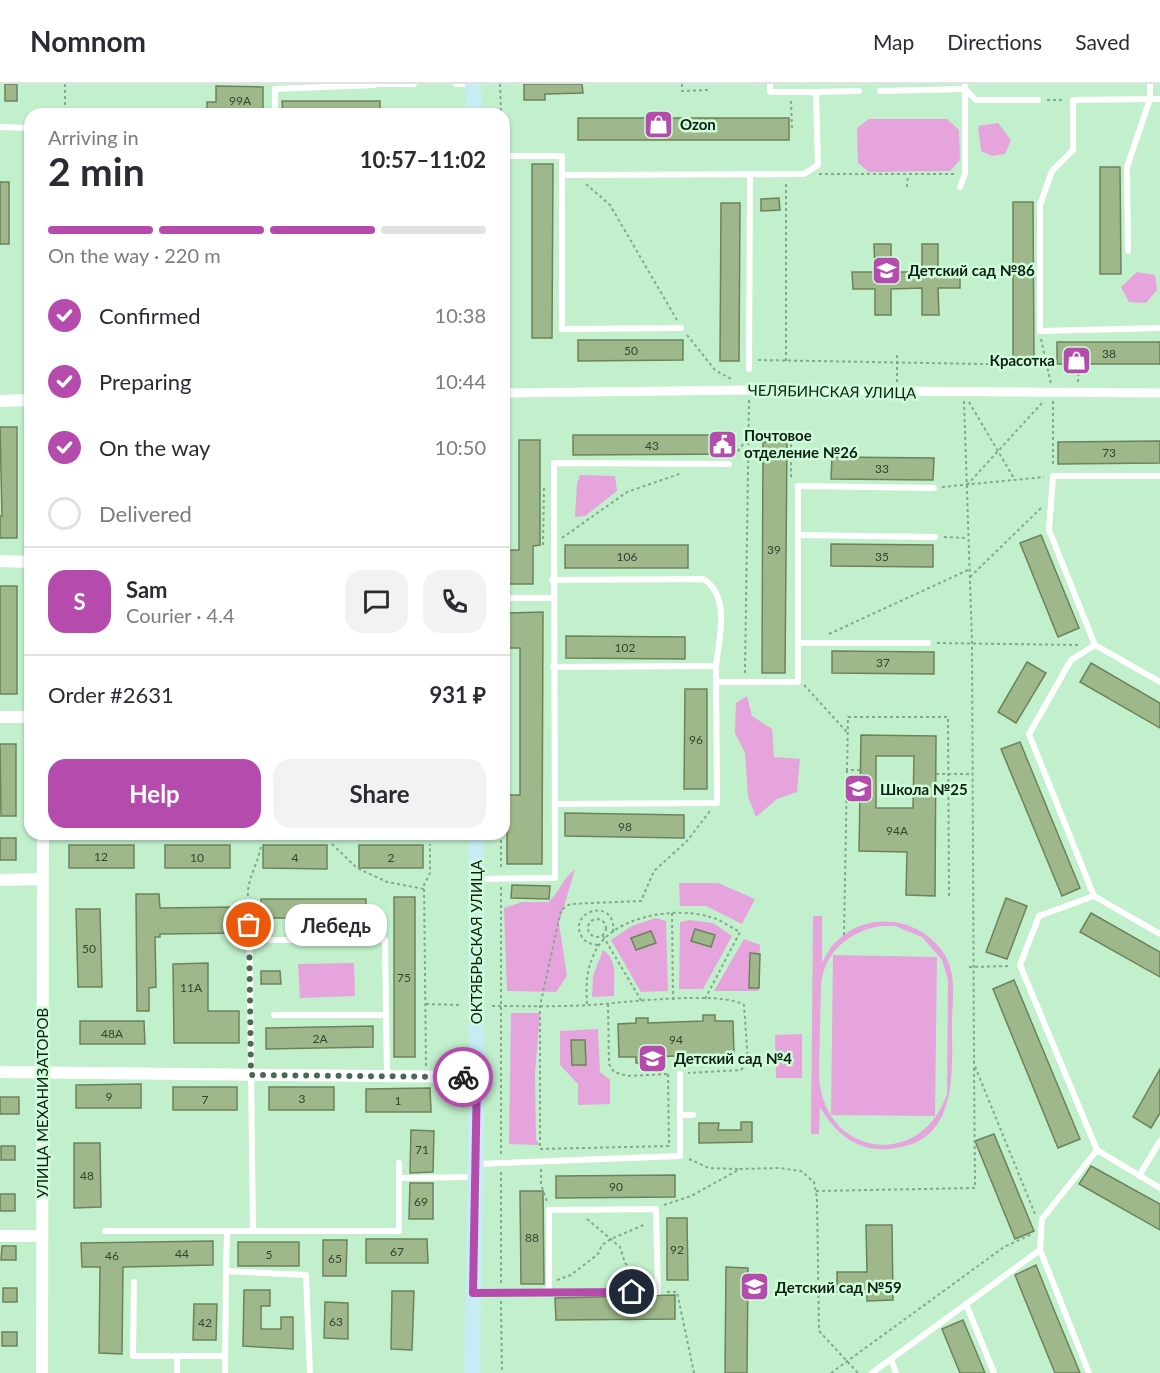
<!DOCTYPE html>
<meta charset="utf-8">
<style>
:root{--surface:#fff;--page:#f2f2f3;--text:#2b2b33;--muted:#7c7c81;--line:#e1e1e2;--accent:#b54bac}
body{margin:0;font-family:Lato,sans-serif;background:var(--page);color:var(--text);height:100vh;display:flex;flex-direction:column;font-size:22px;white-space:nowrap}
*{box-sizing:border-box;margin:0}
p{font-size:20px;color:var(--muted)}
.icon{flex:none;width:33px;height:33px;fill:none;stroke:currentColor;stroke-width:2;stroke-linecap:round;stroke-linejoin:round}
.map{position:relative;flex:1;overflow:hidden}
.details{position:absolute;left:24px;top:24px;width:486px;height:732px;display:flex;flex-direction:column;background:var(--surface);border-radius:18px;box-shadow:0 2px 4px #0004}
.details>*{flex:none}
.pin{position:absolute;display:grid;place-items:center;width:51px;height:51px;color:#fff;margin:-26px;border:3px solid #fff;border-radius:50%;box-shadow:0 2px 6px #0007}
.courier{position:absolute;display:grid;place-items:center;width:60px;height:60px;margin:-30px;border:4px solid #b54bac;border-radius:50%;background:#fff;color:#222;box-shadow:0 2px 8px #0007}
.bubble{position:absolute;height:42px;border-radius:18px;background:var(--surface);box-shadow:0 2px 4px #0004;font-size:20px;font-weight:700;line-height:42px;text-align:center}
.headline em{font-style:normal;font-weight:700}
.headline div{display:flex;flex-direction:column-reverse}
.headline{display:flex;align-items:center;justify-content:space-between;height:102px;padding:0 24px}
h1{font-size:39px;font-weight:700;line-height:45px}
.bar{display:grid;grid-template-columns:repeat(4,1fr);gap:9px 6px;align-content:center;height:72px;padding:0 24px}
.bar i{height:8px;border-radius:4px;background:var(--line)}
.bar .current{background:var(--accent)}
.bar p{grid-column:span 4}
.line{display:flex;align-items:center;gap:15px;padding:0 24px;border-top:2px solid var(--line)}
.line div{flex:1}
.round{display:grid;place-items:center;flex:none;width:63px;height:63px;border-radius:18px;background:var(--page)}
ol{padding:0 24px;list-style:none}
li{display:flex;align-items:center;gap:18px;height:66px}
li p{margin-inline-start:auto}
li .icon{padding:6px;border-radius:50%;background:var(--accent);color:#fff;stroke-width:4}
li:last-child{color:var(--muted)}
li i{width:33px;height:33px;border:3px solid var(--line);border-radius:50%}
.button{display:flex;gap:12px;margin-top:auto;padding:12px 24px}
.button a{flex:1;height:69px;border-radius:18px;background:var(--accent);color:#fff;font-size:24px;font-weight:700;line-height:69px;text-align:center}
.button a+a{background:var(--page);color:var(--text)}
header{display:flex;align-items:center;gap:36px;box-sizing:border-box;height:84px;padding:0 30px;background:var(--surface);border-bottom:2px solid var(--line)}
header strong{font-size:28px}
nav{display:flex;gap:33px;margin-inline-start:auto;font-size:21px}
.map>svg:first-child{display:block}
.green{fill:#e5a4dc;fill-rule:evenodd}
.building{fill:#9fb88b;stroke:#6c8359;stroke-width:1.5;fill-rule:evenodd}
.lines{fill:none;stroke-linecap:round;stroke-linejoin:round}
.path{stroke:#84a88c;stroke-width:2;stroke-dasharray:3 3;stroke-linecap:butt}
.service{stroke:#fff;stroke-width:6}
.pedestrian{stroke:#fff;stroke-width:9}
.minor{stroke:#fff;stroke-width:12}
.secondary{stroke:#c6edf4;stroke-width:16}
.done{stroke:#4c6853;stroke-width:6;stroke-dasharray:0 10.8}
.route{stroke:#b54bac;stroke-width:8}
.labels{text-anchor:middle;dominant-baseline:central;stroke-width:5;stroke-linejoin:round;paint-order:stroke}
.number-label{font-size:12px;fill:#324430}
.poi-label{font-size:15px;font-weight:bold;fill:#0d1e12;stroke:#cffdd9;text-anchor:start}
.street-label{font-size:15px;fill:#0d1e12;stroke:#cffdd9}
</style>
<header>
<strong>Nomnom</strong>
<nav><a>Map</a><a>Directions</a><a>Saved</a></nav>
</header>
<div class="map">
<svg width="1160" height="1289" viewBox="0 0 1160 1289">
<rect width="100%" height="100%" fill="#c2f0cc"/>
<g class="green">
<polygon points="869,35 947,35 959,46 960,76 950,87 869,88 858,79 857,44"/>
<polygon points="998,39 1011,56 1005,70 992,72 981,67 978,42"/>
<polygon points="1137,188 1155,191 1157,206 1146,219 1129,218 1121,203"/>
<polygon points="580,391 615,392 617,407 585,432 575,433 577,400"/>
<polygon points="747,612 752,632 772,645 774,673 800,675 797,708 777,715 756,733 748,712 745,669 735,649 736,619"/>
<path d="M575 785 559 839 567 892 556 908 507 907 504 824 522 818H548C559 809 561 797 575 785Z"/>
<polygon points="679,799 718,799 755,815 742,840 706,822 680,822"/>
<path d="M813 832H822V879C826 871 830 863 837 857 869 825 924 834 946 873 957 893 952 918 952 940 952 991 959 1060 889 1065 857 1068 835 1049 820 1023L819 1050H811ZM880 842H895L922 853 942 876 948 896 947 1010C920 1088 822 1072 819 991L821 900C825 867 849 848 880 842Z"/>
<polygon points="656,834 666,837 668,907 641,908 611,856 632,842"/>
<polygon points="690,836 713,839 732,852 703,905 679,905 680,838"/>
<polygon points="744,855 760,861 759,907 714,907"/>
<path d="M603 866C618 875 614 897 614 912L592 913 593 892Z"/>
<polygon points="833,871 937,873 935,1032 831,1031"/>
<polygon points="354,879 355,912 300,914 298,880"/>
<polygon points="511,929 540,929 535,990 536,1056 540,1061 509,1060"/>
<polygon points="598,945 600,988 610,996 610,1020 578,1021 578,1000 560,981 560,947"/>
<polygon points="802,950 802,994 776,994 775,951"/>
</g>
<g class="building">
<rect x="5" y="0" width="12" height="17"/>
<polygon points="524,0 582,0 583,9 545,10 545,16 524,16"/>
<polygon points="216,2 263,3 263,30 207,30 207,18 216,18"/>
<polygon points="282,17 380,17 380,30 283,30"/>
<rect x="578" y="34" width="211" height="22"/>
<polygon points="532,80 553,80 552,254 532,254"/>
<polygon points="1100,83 1120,83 1121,190 1100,190"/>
<rect x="0" y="98" width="9" height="62"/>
<polygon points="779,114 780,126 761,127 761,115"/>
<polygon points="1013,118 1033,118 1034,277 1013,277"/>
<polygon points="721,119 740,119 739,277 720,277"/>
<polygon points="874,160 891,160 891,188 922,188 922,160 938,160 938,188 960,187 960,204 938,204 939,231 922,231 922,204 891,205 891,231 875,231 875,205 853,205 852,188 875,188"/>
<polygon points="578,256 683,256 683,276 578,277"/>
<rect x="1057" y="258" width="103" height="22"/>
<polygon points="0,343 17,343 17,454 0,454 0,432 2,432"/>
<polygon points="573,351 731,351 731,370 573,371"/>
<polygon points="519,356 540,356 540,461 533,462 533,500 509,500 509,466 519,466"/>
<polygon points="1160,357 1160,379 1058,380 1058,358"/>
<polygon points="763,358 787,358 785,589 762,589"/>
<polygon points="832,373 934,374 933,396 831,395"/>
<polygon points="1041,451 1079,544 1058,553 1020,459"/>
<polygon points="831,460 933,461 933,483 831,482"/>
<rect x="565" y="461" width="123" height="23"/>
<rect x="0" y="502" width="17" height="108"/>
<polygon points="543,528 542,780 507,780 507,711 520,711 520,564 509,564 508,529"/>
<polygon points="566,552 685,553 685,575 566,574"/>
<polygon points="832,567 934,568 934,590 832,589"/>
<polygon points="1027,578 1046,589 1016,639 998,628"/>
<polygon points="1091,579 1160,619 1160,644 1080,598"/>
<polygon points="685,605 707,605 707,705 684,705"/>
<path d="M861 651 936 652 935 812 906 811 907 768 859 767ZM876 672H914L913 724H876Z"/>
<polygon points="1020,658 1080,804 1062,812 1001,665"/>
<polygon points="0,660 16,660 16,732 1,732"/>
<polygon points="565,729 684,731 684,754 565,752"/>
<rect x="0" y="754" width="16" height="22"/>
<rect x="69" y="761" width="65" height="23"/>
<rect x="165" y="761" width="65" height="23"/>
<polygon points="263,761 327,761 327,785 263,784"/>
<rect x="359" y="761" width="64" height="23"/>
<polygon points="512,801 550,802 549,815 511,814"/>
<polygon points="136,810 159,810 160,824 239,823 240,849 160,850 160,853 155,853 156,903 149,904 149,927 137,927"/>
<rect x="394" y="813" width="21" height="160"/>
<polygon points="1006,814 1027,822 1007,875 986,868"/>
<rect x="261" y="815" width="105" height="19"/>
<polygon points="76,825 100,825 102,903 78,903"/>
<polygon points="1091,829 1160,868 1160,893 1080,848"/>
<polygon points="695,845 715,851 711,863 691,857"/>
<polygon points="651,847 656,859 636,866 631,854"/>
<polygon points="750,869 760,870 759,904 749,904"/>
<polygon points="208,879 208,927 239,927 239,959 174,959 173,880"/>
<polygon points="261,887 280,887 281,900 261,900"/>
<polygon points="1014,896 1080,1055 1058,1064 993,905"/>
<polygon points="703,931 715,931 715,937 733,937 734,970 716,971 716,977 703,977 703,971 649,973 649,979 636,979 636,973 619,973 618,940 636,939 636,934 648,934 648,939 703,937"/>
<polygon points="80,937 144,937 145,960 80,960"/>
<polygon points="373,942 373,963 266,965 266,944"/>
<polygon points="571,956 585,956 586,981 572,981"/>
<polygon points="1160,985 1160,1029 1151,1044 1133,1033"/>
<polygon points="141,1000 141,1024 76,1024 76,1001"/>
<rect x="173" y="1003" width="64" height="23"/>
<rect x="269" y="1003" width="65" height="23"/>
<polygon points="430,1004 431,1028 366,1028 366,1005"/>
<rect x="0" y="1013" width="19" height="17"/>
<polygon points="741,1038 752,1038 752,1058 699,1059 699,1039 719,1039 718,1046 741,1046"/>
<polygon points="411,1046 434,1047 433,1088 410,1089"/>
<polygon points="994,1050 1034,1147 1015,1155 975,1057"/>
<polygon points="74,1059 100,1059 101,1123 74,1124"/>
<rect x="1" y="1062" width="14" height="14"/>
<polygon points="1091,1082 1160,1120 1160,1146 1079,1100"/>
<polygon points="675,1091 675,1113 556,1114 556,1092"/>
<polygon points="410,1099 433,1099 433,1135 409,1135"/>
<polygon points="520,1107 543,1107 544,1200 521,1200"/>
<rect x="0" y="1110" width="15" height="17"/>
<polygon points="667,1134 687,1134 688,1196 667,1196"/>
<polygon points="866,1141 892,1141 893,1216 867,1217 867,1208 837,1208 837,1188 867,1188"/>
<polygon points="366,1155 427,1155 428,1179 366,1179"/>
<polygon points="323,1156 347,1156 346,1192 323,1192"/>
<polygon points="213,1157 213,1181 123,1183 122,1270 99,1269 100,1183 82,1183 81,1159"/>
<rect x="238" y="1158" width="61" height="24"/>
<polygon points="2,1162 16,1162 16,1176 1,1176"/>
<polygon points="1036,1181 1052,1221 1080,1289 1055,1289 1015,1191"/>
<polygon points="726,1183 748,1184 747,1289 725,1289"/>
<rect x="3" y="1204" width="14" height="14"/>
<polygon points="244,1206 270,1206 270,1222 261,1222 261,1245 281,1245 281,1233 293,1233 293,1265 243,1262"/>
<polygon points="392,1207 414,1207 412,1266 391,1265"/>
<polygon points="675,1211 675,1235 556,1236 555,1214"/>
<polygon points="325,1218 348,1219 348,1255 324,1254"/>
<polygon points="194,1220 217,1220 216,1256 193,1256"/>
<polygon points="963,1236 985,1289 960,1289 942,1245"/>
<rect x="2" y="1248" width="15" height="14"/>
</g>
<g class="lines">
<g class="path">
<polyline points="65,0 65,30"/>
<polyline points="500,0 501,30"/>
<polyline points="682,0 682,7 708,6"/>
<polyline points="1047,16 1065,16"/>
<polyline points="791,17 792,44"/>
<polyline points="819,90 957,90"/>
<polyline points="586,100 610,121 677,236"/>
<polyline points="907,103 908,91"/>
<polyline points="687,251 715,286 731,295"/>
<polyline points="1041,255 1051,300"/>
<polyline points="758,276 1040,281"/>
<polyline points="786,277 786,100"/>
<polyline points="897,298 897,270"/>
<polyline points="1078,298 1079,280"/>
<polyline points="964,317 972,558 974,980 1035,1130"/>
<polyline points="1053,317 1053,383"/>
<polyline points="969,318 1015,396"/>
<polyline points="734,372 748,354 791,354 791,396"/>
<polyline points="967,401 1042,319"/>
<polyline points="942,403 1044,393"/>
<polyline points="944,453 968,454"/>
<polyline points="562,454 627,408 682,389"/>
<polyline points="543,461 544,401"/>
<polyline points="970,493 1041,424"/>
<polyline points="829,550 968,486"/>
<polyline points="937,559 1078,561"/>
<polyline points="745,589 749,315"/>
<polyline points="804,601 847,648"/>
<polyline points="860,686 847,686 848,633 948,633 949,814"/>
<polyline points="936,690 970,690"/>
<polyline points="501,750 501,785"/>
<polyline points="332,760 357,784 387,798 424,805"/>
<polyline points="501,803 501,1070"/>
<path d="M248 812C247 794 259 779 261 761"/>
<polyline points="672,829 673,916"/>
<circle cx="597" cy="844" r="9"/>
<polyline points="844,851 847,686"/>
<polyline points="603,852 642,918"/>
<path d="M598 861C591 860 586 859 582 853 566 826 618 812 613 849"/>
<polyline points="969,883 1011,882"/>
<polyline points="426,920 462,921"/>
<path d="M587 920C586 902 586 887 594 870 610 832 676 822 710 833 720 835 730 843 740 848L705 915"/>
<polyline points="608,920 609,980 614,988 628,992 667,990"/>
<path d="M492 922C524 922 556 923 589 921 623 919 719 906 744 921L748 978 741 986 688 989"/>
<polyline points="426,982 424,801 430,789 430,760"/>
<polyline points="668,990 669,1062 540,1065 540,922 561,826 570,820 641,817 654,787 687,757 710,727"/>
<polyline points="689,1075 709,1084 738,1085"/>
<polyline points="541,1085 541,1100 547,1118"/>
<polyline points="501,1088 501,1199"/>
<polyline points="816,1107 975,1104 974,981"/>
<polyline points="664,1121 691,1112 740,1085 779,1084 801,1087 814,1098 817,1114 819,1247 858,1289"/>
<polyline points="587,1135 620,1163 625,1179 644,1199"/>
<polyline points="557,1196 571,1191 598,1170 602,1161 611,1155 646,1140"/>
<polyline points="667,1208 677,1208 694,1289"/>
<polyline points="501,1217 502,1289"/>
<polyline points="831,1289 1004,1163 1032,1150"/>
</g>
<g class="service">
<polyline points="374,0 414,0"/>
<polyline points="456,0 471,0"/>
<polyline points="1150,0 1150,15 1073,16 1073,66 1052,87 1040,121 1040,247 1160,244"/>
<polyline points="966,6 976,16 1038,16"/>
<polyline points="880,7 965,5 965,0"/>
<polyline points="816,8 859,7"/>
<polyline points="121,27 121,30"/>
<polyline points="275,30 275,5 374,1"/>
<polyline points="0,43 30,44"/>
<polyline points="504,72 562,72 562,245 681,244"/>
<polyline points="562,91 804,90 818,81 816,8 770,8 770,0"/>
<polyline points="960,103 965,90 965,5"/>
<polyline points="1128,167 1127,83 1150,15 1160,15"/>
<polyline points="749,285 750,92"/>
<polyline points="1160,392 1053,392 1049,446 1095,561 1160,598"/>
<polyline points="798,451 935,453"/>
<path d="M552 496 703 495C731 511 719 555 716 582"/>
<polyline points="504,514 553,514"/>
<polyline points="798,559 928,559"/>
<polyline points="1095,561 1071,576 1029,650 1094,812 1160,850"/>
<polyline points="553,583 716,582 717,719 555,720"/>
<polyline points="716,598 798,598 798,402 934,404"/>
<polyline points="111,750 475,753"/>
<polyline points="476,795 555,794 554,379 729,380"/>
<polyline points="1094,812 1039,832 1020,881 1097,1066 1160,1104"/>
<polyline points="249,820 253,1147"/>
<polyline points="270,856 385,856 387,992"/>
<polyline points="274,931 386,931"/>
<polyline points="680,1031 693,1031"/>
<polyline points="475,1080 680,1072 680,990"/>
<polyline points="1139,1092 1160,1057"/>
<polyline points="399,1094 474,1093"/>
<polyline points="105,1147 399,1147 399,1079"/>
<polyline points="227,1148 226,1187 306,1191 310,1289"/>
<polyline points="134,1198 133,1272 177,1272 177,1289"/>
<polyline points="475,1209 658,1208 656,1125 549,1126 549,1209"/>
<polyline points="966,1220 994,1289"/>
<polyline points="177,1272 224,1272"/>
<polyline points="891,1275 896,1289"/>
<polyline points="225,1289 226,1187"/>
<polyline points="872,1289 1040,1166"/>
<polyline points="1089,1289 1040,1166 1042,1135 1097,1066"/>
</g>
<polyline class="pedestrian" points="504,309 749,306 1160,309"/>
<g class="minor">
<polyline points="0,317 30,316"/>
<polyline points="0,477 30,478"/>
<polyline points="0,633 30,633"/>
<polyline points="0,796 42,795"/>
<polyline points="0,988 477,993"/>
<polyline points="0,1152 42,1152"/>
<polyline points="42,1289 43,750"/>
</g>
<g class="secondary">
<polyline points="473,0 474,30"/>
<polyline points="472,1289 477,993 476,750"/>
</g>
</g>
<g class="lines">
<polyline class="done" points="249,841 251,991 463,993"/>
<polyline class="route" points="463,993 477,993 473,1209 632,1208"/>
</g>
<defs>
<symbol id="shop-square" viewBox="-11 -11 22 22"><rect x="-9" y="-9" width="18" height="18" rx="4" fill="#b54bac" stroke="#cffdd9"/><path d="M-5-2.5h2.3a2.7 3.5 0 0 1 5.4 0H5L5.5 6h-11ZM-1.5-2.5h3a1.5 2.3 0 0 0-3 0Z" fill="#fff"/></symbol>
<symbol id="school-square" viewBox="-11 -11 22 22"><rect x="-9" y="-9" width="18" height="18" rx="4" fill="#b54bac" stroke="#cffdd9"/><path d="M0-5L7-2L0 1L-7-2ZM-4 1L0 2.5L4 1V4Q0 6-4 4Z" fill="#fff"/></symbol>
<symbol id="civic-square" viewBox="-11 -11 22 22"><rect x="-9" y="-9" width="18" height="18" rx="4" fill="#b54bac" stroke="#cffdd9"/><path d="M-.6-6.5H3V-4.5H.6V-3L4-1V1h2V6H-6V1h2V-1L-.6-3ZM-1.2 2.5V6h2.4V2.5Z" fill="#fff"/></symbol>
</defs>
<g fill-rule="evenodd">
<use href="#shop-square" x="642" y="24" width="33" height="33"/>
<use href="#school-square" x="870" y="170" width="33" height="33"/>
<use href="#shop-square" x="1060" y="260" width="33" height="33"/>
<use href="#civic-square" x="706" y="344" width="33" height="33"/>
<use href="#school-square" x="842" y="688" width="33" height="33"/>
<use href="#school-square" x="636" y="958" width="33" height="33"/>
<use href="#school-square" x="738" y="1186" width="33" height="33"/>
</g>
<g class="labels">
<g class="number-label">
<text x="240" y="16">99А</text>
<text x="631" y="266">50</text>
<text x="1109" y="269">38</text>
<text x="652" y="361">43</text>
<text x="1109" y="368">73</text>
<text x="882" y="384">33</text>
<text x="774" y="465">39</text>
<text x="627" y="472">106</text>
<text x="882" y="472">35</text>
<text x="625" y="563">102</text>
<text x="883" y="578">37</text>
<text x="696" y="655">96</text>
<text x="625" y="742">98</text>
<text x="897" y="746">94А</text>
<text x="101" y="772">12</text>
<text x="197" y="773">10</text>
<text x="295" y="773">4</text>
<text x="391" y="773">2</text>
<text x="89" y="864">50</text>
<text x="404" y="893">75</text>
<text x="191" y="903">11А</text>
<text x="112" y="949">48А</text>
<text x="320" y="954">2А</text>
<text x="676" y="955">94</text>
<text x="109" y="1012">9</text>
<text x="302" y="1014">3</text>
<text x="205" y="1015">7</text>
<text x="398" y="1016">1</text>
<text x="422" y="1065">71</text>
<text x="87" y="1091">48</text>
<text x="616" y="1102">90</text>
<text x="421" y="1117">69</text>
<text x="532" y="1153">88</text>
<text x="677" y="1165">92</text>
<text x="397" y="1167">67</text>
<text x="182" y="1169">44</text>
<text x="269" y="1170">5</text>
<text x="112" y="1171">46</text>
<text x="335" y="1174">65</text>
<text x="336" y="1237">63</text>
<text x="205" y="1238">42</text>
</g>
<g class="poi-label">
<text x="680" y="40">Ozon</text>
<text x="908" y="186">Детский сад №86</text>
<text x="1055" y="276" text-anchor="end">Красотка</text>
<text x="744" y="351">Почтовое<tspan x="744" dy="17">отделение №26</tspan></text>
<text x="880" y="705">Школа №25</text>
<text x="674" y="974">Детский сад №4</text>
<text x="775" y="1203">Детский сад №59</text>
</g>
<g class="street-label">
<text transform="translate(832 307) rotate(1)">ЧЕЛЯБИНСКАЯ УЛИЦА</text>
<text transform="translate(476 858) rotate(-90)">ОКТЯБРЬСКАЯ УЛИЦА</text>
<text transform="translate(42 1019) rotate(-90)">УЛИЦА МЕХАНИЗАТОРОВ</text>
</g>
</g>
</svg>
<div class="pin" style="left:249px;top:841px;background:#ea580c"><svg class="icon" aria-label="bag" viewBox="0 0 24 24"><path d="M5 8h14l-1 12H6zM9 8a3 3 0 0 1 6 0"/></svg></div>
<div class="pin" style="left:632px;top:1208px;background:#1f2937"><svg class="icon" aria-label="home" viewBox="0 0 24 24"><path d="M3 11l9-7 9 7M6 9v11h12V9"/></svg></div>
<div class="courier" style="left:463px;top:993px"><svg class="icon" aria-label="bike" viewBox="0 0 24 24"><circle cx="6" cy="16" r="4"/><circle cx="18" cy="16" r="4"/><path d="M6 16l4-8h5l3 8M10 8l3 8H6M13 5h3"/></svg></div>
<div class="bubble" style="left:285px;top:820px;width:102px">Лебедь</div>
<section class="details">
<div class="headline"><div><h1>2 min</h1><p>Arriving in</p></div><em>10:57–11:02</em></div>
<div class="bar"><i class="current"></i><i class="current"></i><i class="current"></i><i></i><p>On the way · 220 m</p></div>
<ol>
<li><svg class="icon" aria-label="check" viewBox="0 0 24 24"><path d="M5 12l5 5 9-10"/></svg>Confirmed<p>10:38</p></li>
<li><svg class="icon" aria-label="check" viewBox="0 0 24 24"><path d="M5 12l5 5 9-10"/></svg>Preparing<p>10:44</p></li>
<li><svg class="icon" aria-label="check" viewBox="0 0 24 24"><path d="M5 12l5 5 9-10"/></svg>On the way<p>10:50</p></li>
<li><i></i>Delivered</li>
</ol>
<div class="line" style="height:108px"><b class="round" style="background:var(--accent);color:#fff">S</b><div><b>Sam</b><p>Courier · 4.4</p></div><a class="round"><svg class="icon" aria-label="chat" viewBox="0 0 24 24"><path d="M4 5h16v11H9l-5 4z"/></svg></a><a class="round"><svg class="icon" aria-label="phone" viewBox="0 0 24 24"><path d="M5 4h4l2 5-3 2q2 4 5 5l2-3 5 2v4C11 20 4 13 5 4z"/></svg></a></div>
<div class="line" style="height:78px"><div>Order #2631</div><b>931 ₽</b></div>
<div class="button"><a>Help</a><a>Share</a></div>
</section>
</div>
